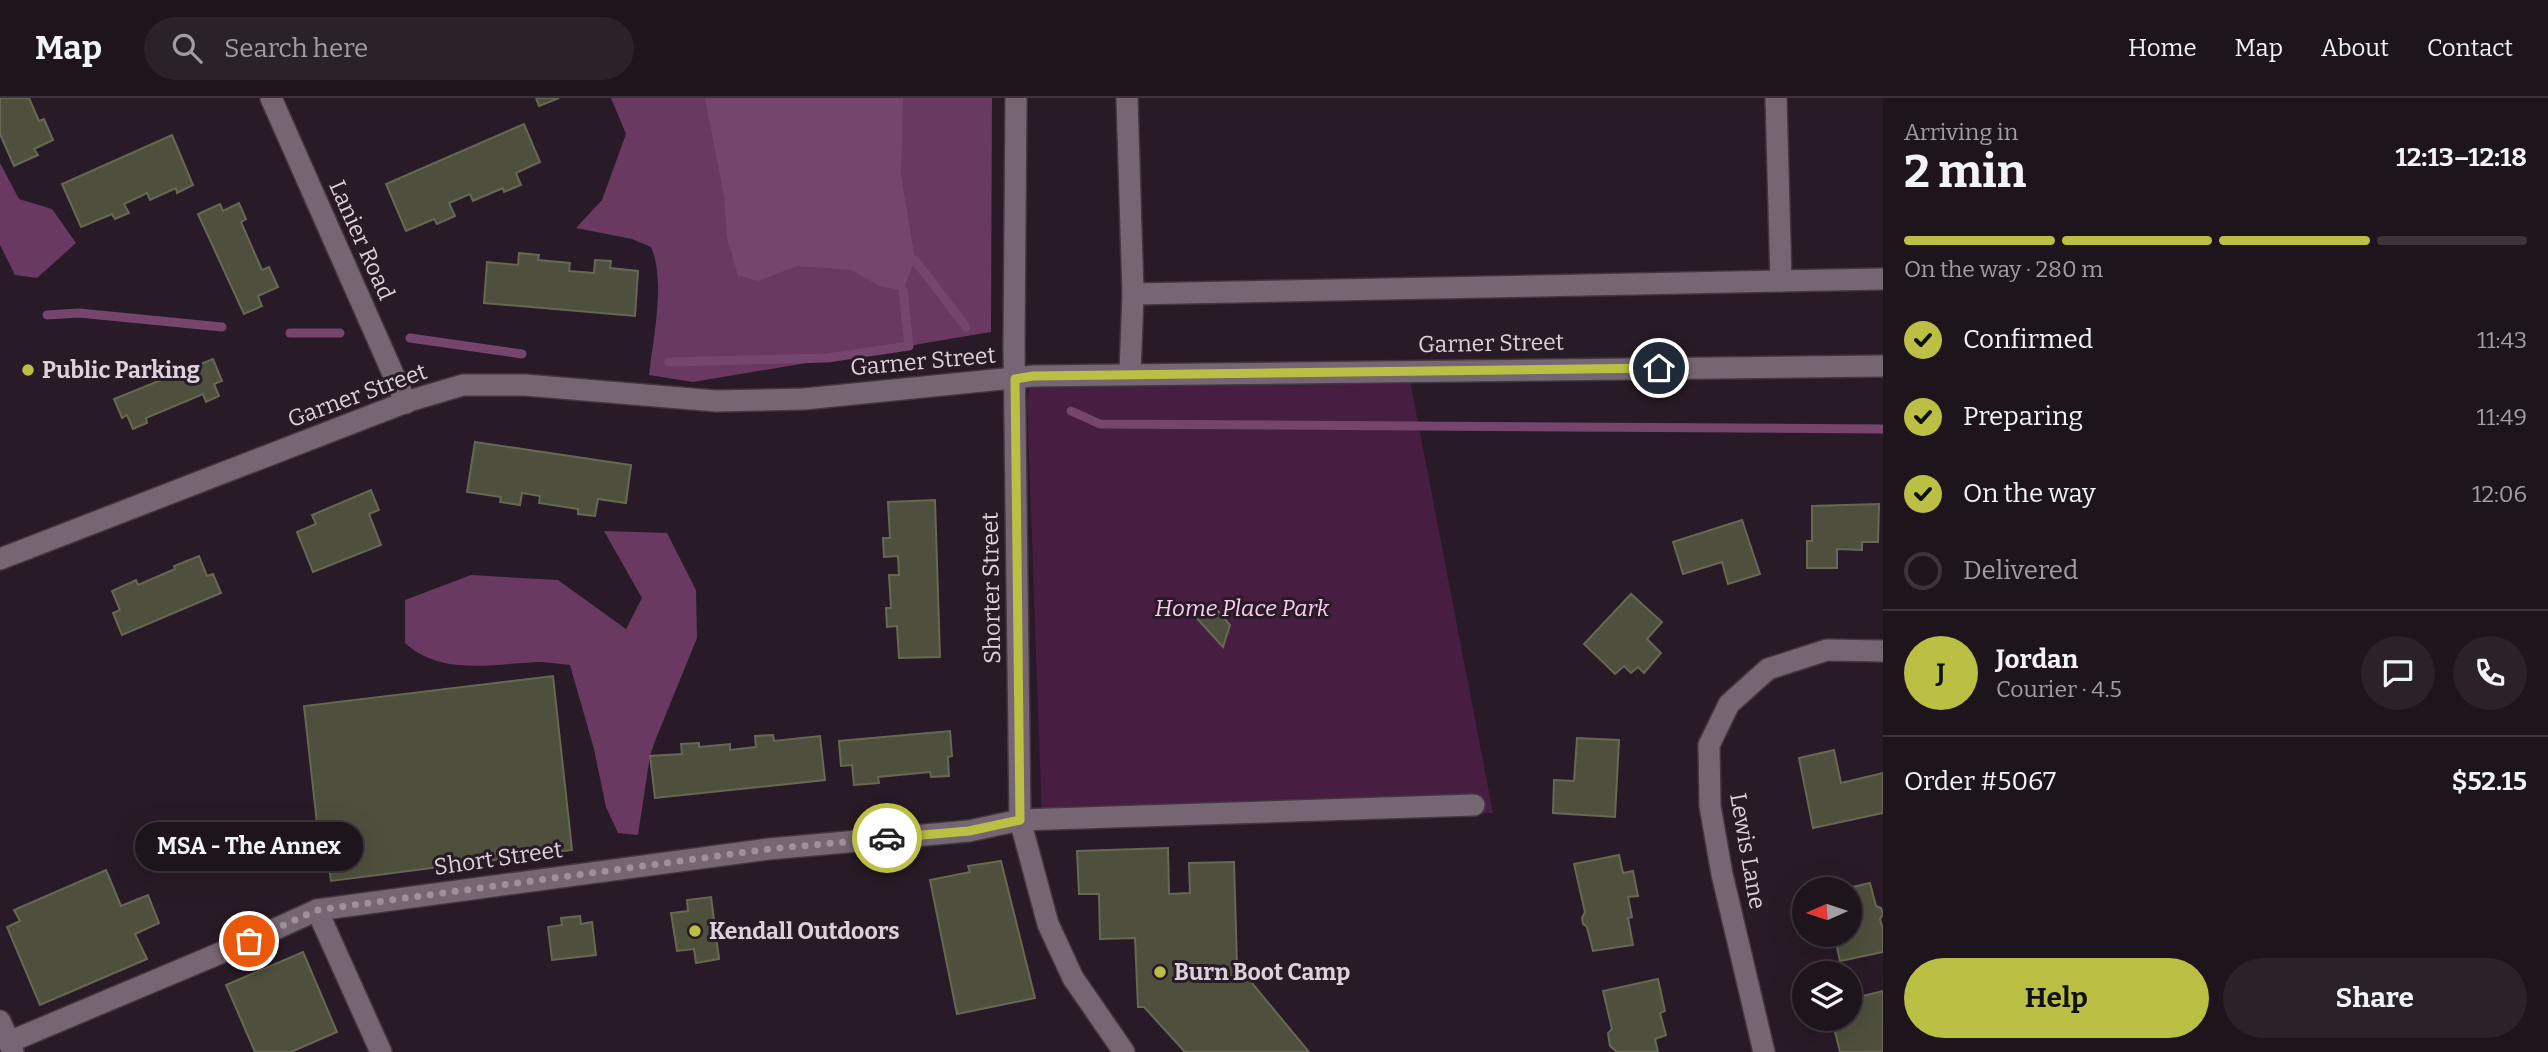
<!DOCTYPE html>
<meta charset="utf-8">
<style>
:root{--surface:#1e141c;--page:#2b2129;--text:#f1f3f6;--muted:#a19ea3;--line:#3c333b;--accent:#bbc045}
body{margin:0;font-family:Bitter,serif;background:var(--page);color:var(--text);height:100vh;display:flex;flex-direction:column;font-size:26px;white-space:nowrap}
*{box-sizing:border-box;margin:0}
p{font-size:23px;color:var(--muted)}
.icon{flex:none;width:38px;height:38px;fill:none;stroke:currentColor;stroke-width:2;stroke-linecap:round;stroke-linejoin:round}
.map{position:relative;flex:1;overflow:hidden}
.panel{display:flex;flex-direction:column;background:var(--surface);width:665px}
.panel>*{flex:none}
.needle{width:46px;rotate:267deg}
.buttons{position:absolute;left:1792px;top:779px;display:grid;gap:14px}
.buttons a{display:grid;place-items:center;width:70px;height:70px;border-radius:50%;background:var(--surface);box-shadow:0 7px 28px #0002,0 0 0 2px var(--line);font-size:35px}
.pin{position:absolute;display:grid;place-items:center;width:60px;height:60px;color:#fff;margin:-30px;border:4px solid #fff;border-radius:50%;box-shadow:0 2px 7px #0007}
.courier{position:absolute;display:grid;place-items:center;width:70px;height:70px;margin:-35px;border:5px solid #bbc045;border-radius:50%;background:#fff;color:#222;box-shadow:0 2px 9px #0007}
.bubble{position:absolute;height:49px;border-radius:24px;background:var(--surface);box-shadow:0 7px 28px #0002,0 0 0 2px var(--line);font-size:23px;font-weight:700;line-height:49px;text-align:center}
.overview em{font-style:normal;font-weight:700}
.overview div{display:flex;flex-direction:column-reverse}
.overview{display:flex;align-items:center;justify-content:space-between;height:119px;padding:0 21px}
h1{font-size:46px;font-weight:700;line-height:52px}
.bar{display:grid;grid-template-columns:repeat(4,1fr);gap:10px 7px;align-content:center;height:84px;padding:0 21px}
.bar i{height:9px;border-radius:5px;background:var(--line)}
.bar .on{background:var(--accent)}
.bar p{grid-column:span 4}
.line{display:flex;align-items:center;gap:18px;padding:0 21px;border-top:2px solid var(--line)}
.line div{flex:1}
.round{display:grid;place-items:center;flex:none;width:74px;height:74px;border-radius:37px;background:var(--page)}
ol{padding:0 21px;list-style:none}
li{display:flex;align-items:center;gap:21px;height:77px}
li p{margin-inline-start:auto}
li .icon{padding:7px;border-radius:50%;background:var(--accent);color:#111;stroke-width:4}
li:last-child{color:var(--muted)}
li i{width:38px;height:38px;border:4px solid var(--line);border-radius:50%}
.primary-button{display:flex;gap:14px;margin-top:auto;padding:14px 21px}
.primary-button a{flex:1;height:80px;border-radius:42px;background:var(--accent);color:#111;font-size:28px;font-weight:700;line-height:80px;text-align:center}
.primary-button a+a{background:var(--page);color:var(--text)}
header{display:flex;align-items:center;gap:42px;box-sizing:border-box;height:98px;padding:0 35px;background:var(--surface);border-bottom:2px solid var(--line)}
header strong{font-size:33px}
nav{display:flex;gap:38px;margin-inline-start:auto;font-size:24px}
.search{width:490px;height:63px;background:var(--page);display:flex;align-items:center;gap:18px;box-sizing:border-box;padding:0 24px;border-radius:38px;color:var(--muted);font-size:26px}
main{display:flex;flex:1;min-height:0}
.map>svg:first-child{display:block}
.green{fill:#471d42}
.forest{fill:#693962}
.water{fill:#75456e}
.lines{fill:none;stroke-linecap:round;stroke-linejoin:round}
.stream{stroke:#75456e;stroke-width:9}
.building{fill:#4e503d;stroke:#666854;stroke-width:2}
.minor-casing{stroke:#423640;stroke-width:24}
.minor{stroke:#766573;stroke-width:21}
.done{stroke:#9d929b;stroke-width:7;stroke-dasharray:0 12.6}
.route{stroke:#bbc045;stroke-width:9}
.poi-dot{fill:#bbc045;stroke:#281a26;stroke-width:2.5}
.labels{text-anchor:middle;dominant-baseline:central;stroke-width:6;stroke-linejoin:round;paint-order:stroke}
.street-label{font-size:23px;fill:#dcd2da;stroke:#281a26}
.poi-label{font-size:23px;font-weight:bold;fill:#dcd2da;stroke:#281a26;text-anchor:start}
.park-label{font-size:23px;font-style:italic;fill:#faccf2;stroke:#281a26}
</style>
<header>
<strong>Map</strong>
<div class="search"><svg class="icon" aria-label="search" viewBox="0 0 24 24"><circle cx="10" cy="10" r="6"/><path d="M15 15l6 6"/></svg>Search here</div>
<nav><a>Home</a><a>Map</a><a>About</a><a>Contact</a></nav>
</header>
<main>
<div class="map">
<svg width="1883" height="954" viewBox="0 0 1883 954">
<rect width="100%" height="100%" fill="#281a26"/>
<polygon class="green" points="1408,272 1493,715 1042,725 1027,301 1033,278"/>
<g class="forest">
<path d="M611 0H992L991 234 693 284 649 277C653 240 666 183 651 149L632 141 576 130 602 102 626 36Z"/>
<polygon points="0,65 19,101 52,111 76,145 37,180 15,177 0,147"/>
<path d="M604 433 667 435 696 492 697 540 655 643 650 658 638 737 618 735 606 709 594 651 570 567C560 566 548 564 537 564 492 566 441 578 405 545V502L471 477 558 482 626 531 642 500Z"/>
</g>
<polygon class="water" points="705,0 903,0 901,77 915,162 903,192 882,189 851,172 797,168 758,183 738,177 727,140 724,98"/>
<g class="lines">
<g class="stream">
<polyline points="915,162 966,229"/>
<polyline points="47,217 79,215 222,229"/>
<polyline points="290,235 340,235"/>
<polyline points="410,240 522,256"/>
<polyline points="669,264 827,260 909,248 903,192"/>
<polyline points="1071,313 1100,326 1883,331"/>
</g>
</g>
<g class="building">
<polygon points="0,0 29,0 39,23 44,21 53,42 34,51 38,57 14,68 0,36"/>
<polygon points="536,0 559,0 539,8"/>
<polygon points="524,26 540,64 516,75 521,87 504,94 503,90 473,103 470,96 449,105 455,118 437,126 434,121 406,133 386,86"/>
<polygon points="172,37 193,87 177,95 176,90 150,102 147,95 124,106 129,115 115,121 112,116 81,129 62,86"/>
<polygon points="239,105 246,121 241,124 262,172 269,169 278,189 258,198 262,208 244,216 198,116 220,106 223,113"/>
<polygon points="519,155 539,157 538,162 570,165 569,173 594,175 595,162 611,163 610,170 638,173 635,218 484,205 487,164 518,167"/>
<polygon points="213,261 222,283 214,286 219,298 206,304 203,296 146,320 147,325 133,331 127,317 122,320 114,301"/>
<polygon points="475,344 631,367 626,405 598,401 595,418 578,416 578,411 539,405 540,398 522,395 520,407 500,404 501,399 467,394"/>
<polygon points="371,392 379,412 369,416 381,447 313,474 297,434 316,426 312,417"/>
<polygon points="935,402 940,559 899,560 897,528 887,529 886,510 891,510 889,477 899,477 898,458 884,459 883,440 890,440 888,404"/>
<polygon points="1879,406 1878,444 1862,444 1862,452 1837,451 1837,470 1807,470 1807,443 1812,443 1812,408"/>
<polygon points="1742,422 1760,476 1728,486 1722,464 1683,476 1673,444"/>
<polygon points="199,458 207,478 213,476 221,495 122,537 113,515 120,512 112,493 136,482 138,487 175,471 174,468"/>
<polygon points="1631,496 1662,524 1647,541 1661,555 1644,575 1638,569 1631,575 1624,568 1615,576 1584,546"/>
<polygon points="1216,511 1230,527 1223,549 1193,516"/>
<polygon points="553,578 572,752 331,783 329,769 322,771 304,608"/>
<polygon points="950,633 952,658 948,659 949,678 931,679 930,674 878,679 879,685 854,687 852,667 841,668 839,643"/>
<polygon points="773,637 774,643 820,638 825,682 655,700 650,658 682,656 681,646 699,645 699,649 730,646 730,652 756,649 755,638"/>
<polygon points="1577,640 1619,642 1615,719 1553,715 1554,682 1574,683"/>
<polygon points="1834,652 1841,685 1883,675 1883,715 1813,730 1799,660"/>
<polygon points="1168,750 1169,796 1190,795 1189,765 1234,764 1237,867 1309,954 1185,954 1144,909 1138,909 1135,840 1100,841 1099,796 1079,796 1077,753"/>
<polygon points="1619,757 1623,775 1633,773 1638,798 1628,799 1632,819 1628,820 1633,847 1593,853 1587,829 1583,826 1582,820 1585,814 1574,766"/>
<polygon points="1001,763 1035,900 957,916 930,782 970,774 968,768"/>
<polygon points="106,772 121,808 148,797 159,825 135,836 147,861 40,907 7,829 20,823 14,812"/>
<polygon points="1870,785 1876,808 1881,810 1883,816 1880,821 1883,831 1883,854 1840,863 1834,836 1850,836 1850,791 1844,791"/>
<polygon points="711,799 719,861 696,865 694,851 677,853 671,815 688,813 687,802"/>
<polygon points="580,818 581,826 592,824 596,857 552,862 548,829 562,827 561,820"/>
<polygon points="303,854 337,934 291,954 255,954 226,887"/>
<polygon points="1658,881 1665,913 1660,915 1666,937 1655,941 1658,954 1617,954 1610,948 1608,935 1612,931 1603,893"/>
<polygon points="1883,893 1883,954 1840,954 1834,930 1840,930 1838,920 1850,920 1850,901"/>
</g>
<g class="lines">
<defs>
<g id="minor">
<polyline points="271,0 406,305"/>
<polyline points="1016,0 1014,247 1020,722 1048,826 1073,880 1124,954"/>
<polyline points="1127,0 1133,196 1883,181"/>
<polyline points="1776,0 1781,183"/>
<polyline points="1130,276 1133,196"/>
<polyline points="0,461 409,303 463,287 525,287 716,303 804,301 1033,278 1883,268"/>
<polyline points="317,812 381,954"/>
<polyline points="0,923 13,954"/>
<polyline points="9,944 249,843 317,812 769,751 969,733 1020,722 1474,707"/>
<polyline points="1764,954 1722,776 1710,708 1709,647 1729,606 1768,571 1827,552 1883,553"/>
</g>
</defs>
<use href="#minor" class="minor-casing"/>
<use href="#minor" class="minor"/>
</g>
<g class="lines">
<polyline class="done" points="249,843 317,812 769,751 887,740"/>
<polyline class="route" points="887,740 969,733 1020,722 1015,281 1033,278 1659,270"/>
</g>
<g class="poi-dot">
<circle cx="28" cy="272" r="7"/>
<circle cx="695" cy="833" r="7"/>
<circle cx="1160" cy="874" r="7"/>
</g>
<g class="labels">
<g class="street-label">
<text transform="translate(362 142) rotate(66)">Lanier Road</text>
<text transform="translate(1491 245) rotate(-1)">Garner Street</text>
<text transform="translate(923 263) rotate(-5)">Garner Street</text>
<text transform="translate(357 297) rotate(-20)">Garner Street</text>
<text transform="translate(991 490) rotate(-91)">Shorter Street</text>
<text transform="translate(1748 753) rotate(80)">Lewis Lane</text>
<text transform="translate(498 760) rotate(-8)">Short Street</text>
</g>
<g class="poi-label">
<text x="42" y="272">Public Parking</text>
<text x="709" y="833">Kendall Outdoors</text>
<text x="1174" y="874">Burn Boot Camp</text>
</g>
<g class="park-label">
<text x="1242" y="510">Home Place Park</text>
</g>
</g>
</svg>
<div class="buttons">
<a><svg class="needle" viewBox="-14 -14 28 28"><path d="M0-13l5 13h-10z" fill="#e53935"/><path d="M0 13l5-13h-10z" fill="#a19ea3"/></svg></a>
<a><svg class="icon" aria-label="layers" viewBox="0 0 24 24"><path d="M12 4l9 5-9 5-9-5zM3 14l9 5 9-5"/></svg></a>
</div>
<div class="pin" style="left:249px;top:843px;background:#ea580c"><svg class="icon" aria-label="bag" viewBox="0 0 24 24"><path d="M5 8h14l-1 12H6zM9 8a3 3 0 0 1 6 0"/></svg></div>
<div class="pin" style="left:1659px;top:270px;background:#1f2937"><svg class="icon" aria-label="home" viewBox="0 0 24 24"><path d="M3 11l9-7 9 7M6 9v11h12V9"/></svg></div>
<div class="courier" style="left:887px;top:740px"><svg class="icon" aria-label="car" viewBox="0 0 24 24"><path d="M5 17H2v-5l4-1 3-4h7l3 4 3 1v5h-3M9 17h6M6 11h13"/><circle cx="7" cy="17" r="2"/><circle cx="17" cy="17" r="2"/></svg></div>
<div class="bubble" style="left:135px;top:724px;width:228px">MSA - The Annex</div>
</div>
<section class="panel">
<div class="overview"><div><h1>2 min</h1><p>Arriving in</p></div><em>12:13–12:18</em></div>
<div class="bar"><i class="on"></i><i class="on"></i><i class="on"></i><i></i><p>On the way · 280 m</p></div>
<ol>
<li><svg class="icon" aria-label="check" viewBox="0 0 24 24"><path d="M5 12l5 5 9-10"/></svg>Confirmed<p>11:43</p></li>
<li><svg class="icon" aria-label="check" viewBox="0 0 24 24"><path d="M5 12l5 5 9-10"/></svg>Preparing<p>11:49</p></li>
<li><svg class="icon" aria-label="check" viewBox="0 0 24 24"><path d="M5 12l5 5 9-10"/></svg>On the way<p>12:06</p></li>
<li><i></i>Delivered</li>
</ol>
<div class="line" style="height:126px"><b class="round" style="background:var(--accent);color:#111">J</b><div><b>Jordan</b><p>Courier · 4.5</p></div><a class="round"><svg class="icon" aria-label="chat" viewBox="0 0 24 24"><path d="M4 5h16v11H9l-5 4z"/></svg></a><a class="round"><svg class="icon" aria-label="phone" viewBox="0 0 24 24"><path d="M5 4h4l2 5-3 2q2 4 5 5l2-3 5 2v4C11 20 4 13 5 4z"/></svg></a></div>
<div class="line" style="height:91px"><div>Order #5067</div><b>$52.15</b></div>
<div class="primary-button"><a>Help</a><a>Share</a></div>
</section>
</main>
